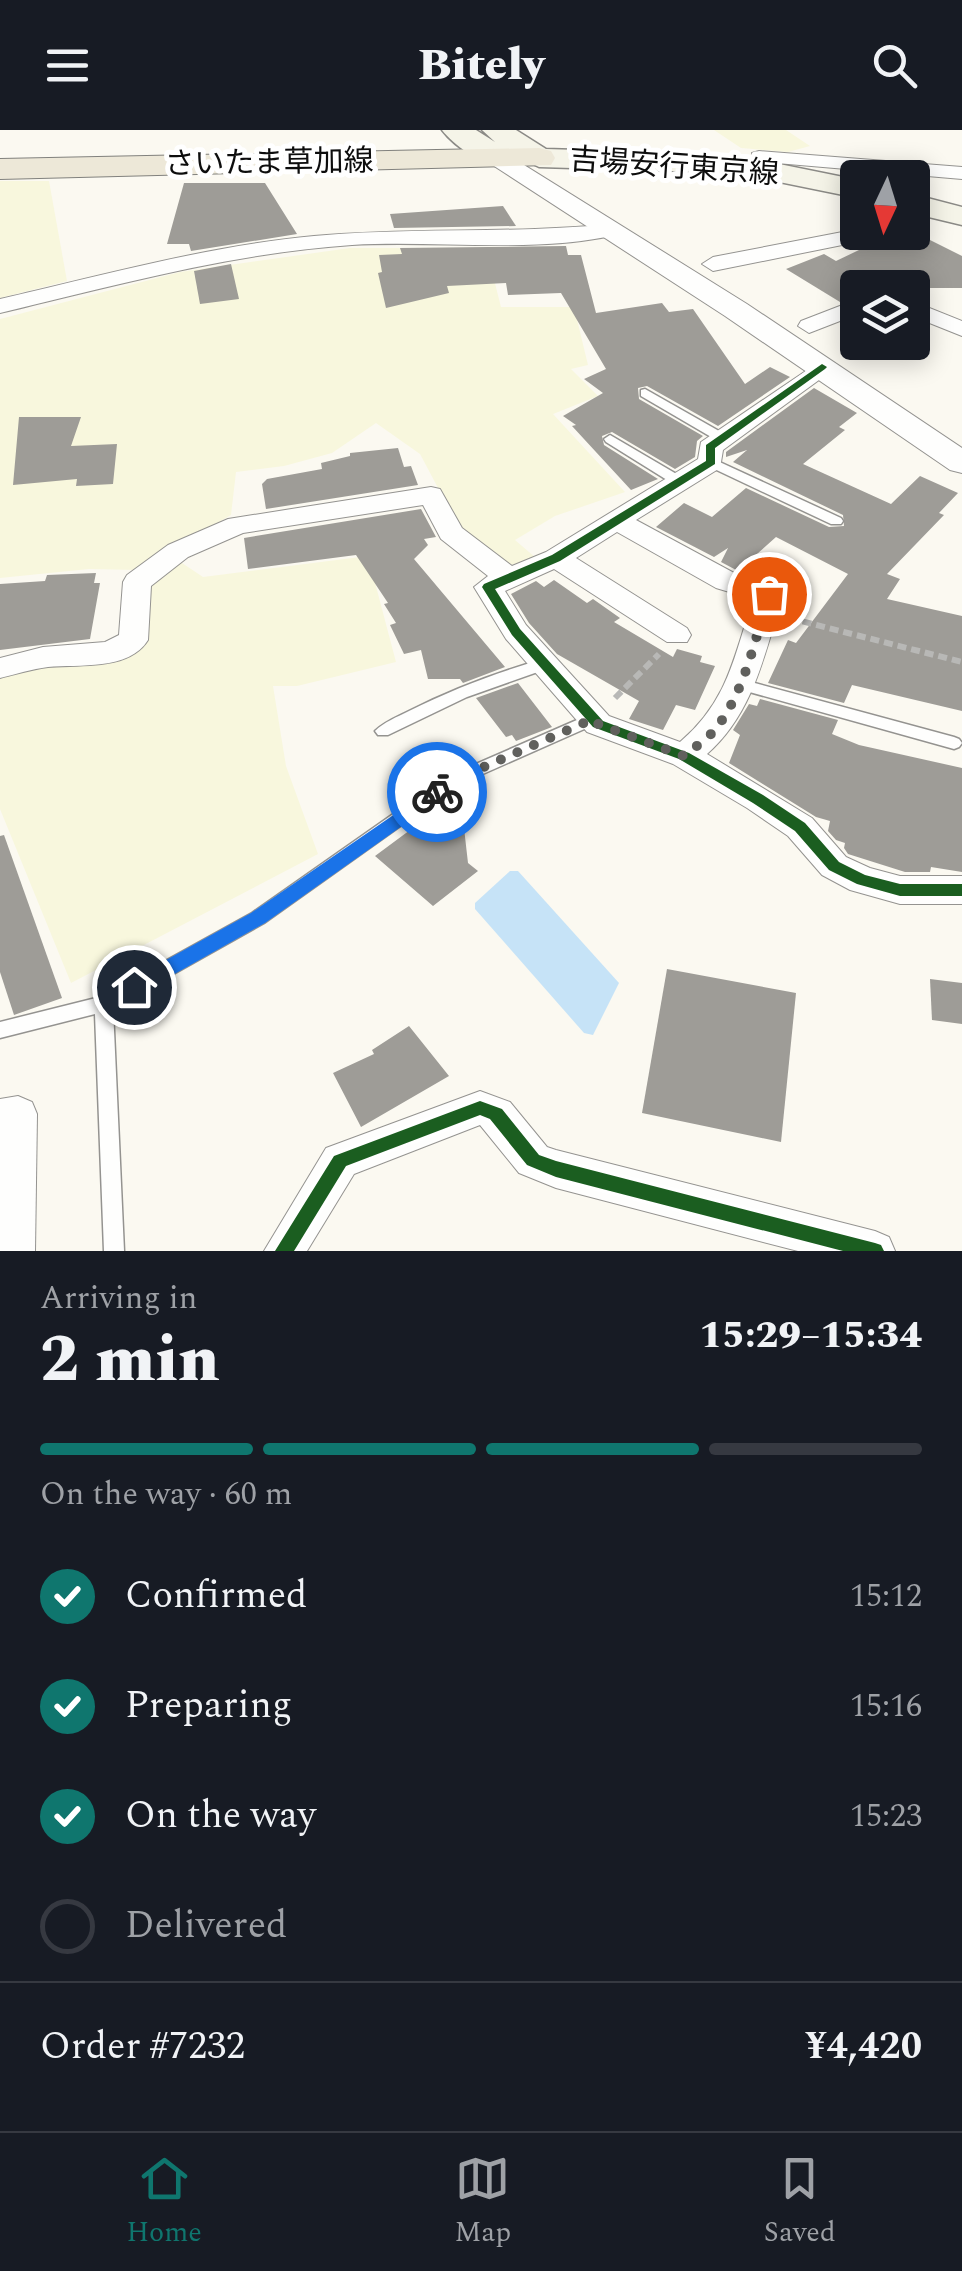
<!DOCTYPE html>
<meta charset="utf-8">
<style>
:root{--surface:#171b24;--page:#20242c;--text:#f1f3f6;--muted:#9ea1a6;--line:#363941;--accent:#0f766e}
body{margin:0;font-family:Spectral,"Noto Sans JP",serif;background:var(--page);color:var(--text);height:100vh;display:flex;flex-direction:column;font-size:38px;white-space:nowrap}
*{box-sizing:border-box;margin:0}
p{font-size:32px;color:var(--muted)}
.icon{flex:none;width:55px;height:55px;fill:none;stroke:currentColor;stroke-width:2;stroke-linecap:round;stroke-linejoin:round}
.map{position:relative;height:1121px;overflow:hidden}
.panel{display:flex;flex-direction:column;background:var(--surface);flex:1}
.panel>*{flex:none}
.needle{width:65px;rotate:184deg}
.controls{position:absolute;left:840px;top:30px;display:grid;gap:20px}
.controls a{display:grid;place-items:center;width:90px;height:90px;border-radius:10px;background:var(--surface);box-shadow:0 5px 25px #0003;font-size:50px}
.pin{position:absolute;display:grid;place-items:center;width:85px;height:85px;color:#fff;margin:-42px;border:5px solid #fff;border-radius:50%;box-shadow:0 2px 10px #0007}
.courier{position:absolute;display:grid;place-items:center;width:100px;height:100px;margin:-50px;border:8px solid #1a73e8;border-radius:50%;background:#fff;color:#222;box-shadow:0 2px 12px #0007}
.headline em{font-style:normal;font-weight:800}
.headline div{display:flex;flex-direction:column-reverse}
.headline{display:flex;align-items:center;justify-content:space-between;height:170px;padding:0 40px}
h1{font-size:65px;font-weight:800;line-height:75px}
.bar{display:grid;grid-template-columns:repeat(4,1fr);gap:15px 10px;align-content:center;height:120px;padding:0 40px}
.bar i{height:12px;border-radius:8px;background:var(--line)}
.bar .on{background:var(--accent)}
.bar p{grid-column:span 4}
.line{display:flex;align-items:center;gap:25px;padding:0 40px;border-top:2px solid var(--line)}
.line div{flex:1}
ol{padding:0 40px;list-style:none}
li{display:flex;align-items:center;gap:30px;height:110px}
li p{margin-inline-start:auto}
li .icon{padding:10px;border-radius:50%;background:var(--accent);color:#fff;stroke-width:4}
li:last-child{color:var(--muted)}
li i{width:55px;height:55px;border:5px solid var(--line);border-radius:50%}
header{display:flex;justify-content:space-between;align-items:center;height:130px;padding:0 40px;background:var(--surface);font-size:45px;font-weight:800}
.tabs{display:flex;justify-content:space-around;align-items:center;height:140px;border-top:2px solid var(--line);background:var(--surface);font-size:28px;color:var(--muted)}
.tabs a{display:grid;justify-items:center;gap:5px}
.tabs .on{color:var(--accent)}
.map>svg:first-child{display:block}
.farmland{fill:#f8f7dd}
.water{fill:#c6e3f7}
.building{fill:#9e9c97}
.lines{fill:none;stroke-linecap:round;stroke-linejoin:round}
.service-casing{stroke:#949390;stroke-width:3}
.minor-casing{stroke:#949390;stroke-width:2}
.tertiary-casing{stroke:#949390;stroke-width:2}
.secondary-casing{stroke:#8b8a86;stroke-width:3}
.primary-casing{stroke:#81817d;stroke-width:2}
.path{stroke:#b8b8b6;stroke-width:6;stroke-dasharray:9 5;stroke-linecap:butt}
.service{fill:#fefefd;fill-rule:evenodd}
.minor{fill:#fefefd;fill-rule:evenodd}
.tertiary{fill:#fefefd;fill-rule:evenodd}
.secondary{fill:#f5f4e8;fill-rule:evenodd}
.primary{fill:#ede8d8;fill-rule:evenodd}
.cycleway-casing{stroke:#fff;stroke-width:7}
.cycleway{fill:#1b5e20;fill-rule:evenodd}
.route{fill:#1a73e8}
.done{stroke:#60605d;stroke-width:10;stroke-dasharray:0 18}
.labels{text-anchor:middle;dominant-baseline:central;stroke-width:10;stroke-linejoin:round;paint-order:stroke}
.far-street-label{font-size:30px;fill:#0d0d0d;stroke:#fff}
</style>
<header><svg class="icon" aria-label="menu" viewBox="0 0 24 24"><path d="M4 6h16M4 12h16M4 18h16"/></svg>Bitely<svg class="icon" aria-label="search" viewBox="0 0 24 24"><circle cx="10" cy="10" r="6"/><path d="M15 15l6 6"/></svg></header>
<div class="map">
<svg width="962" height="1121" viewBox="0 0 962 1121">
<rect width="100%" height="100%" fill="#fbf9f1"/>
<g class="farmland">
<polygon points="714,0 786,0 810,16 788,22 741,18"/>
<polygon points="0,51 49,51 67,151 0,168"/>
<polygon points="350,118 486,118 501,177 574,177 588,235 571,239 598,266 553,284 625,362 555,386 515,410 536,428 507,436 462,403 420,324 376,293 332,323 284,336 236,342 231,385 138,440 89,439 0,448 0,189 180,142"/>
<polygon points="368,426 396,532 297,556 273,556 286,636 318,724 71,853 0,679 0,546 47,534 111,531 151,452 179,431 203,447"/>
</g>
<polygon class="water" points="510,741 518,741 619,853 593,905 584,903 475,779 475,773"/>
<g class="building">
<polygon points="184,53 265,53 297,104 191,121 189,114 167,114"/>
<polygon points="503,76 516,96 394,98 390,84"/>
<polygon points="924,107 962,126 962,158 858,158 858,166 840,172 786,139 824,124 836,131 882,109 890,114 900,109 909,114"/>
<polygon points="566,116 568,125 581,125 596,183 662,173 669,182 693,179 745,254 770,237 790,247 718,296 647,256 638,258 639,269 703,306 697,311 695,327 675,339 612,302 602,306 604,315 658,349 631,360 572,296 576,295 563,286 603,263 584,249 606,239 561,163 508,165 506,153 447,156 449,163 386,178 378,143 382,142 379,125 402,124 400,118"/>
<polygon points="231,134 239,169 200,174 194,141"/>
<polygon points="814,258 857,283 839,297 845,300 803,334 891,374 920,346 958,363 939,383 944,385 887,444 900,449 887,469 962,486 962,581 852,555 844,573 768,553 788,510 796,513 848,444 776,407 738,441 721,432 728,418 714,427 656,397 684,373 712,387 746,358 829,397 844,396 843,385 733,332 747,320 726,327 726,322"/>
<polygon points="19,287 81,287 71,316 117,314 113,354 76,356 77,349 13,355"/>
<polygon points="398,318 404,337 411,336 418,355 266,379 262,354 267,349 322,339 321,333 350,326 350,323"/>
<polygon points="421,379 436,407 424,409 428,415 414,429 505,537 463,553 460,549 428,549 421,520 404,524 390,495 396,493 384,474 388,473 356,425 248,439 244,408"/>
<polygon points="96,443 94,453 100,453 90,509 0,520 0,454 45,451 47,445"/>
<polygon points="554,450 587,473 593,469 620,488 614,492 673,527 677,519 702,526 700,532 715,536 695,580 676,575 663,600 629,589 639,571 557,524 529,493 511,464 536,451 544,457"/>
<polygon points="518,553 552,597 516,611 512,605 506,607 476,568"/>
<polygon points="760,569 838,590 832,604 859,615 962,638 962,742 931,737 930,742 905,742 848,724 844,718 845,713 836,710 828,701 830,691 816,687 729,633 740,605 733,600 749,574 757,576"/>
<polygon points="460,663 468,733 478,741 433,776 375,726"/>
<polygon points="4,705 62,868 14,885 0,842 0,706"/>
<polygon points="667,839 796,863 781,1012 642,983"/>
<polygon points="930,849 962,853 962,894 932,890"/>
<polygon points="409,896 449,946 361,997 333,943 374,924 372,920"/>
</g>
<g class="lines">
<defs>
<g id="service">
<polygon points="645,259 726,305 728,308 722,312 718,311 641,266 641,260"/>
<polygon points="610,305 685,349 686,352 685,355 675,355 606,312 604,309"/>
<polygon points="711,328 841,388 843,391 841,394 831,394 706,335 706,329"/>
<path d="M544 529 549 530 551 534 549 538 467 567 388 605H378L375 601C384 592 397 587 409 581 453 559 498 542 544 529Z"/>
<polygon points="740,549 954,607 959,609 962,613 959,617 954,619 735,558 733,554 735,550"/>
<polygon points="593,583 598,585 601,589 598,593 458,655 264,793 113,878 124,1121 104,1121 95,884 0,908 0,892 100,867 252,783 446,647"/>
</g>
<g id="minor">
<polygon points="759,21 962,37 962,49 752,31 752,23"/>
<polygon points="924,70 934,76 919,97 912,99 912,78"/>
<path d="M612 94 623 100 619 104C540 124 436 110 352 115 233 123 116 155 0 183V169C104 145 208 116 314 106 413 97 513 104 612 94Z"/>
<polygon points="858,99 858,102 887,102 877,108 713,141 702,134 713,127"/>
<polygon points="858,169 858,184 809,203 798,196 801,191"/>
<polygon points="912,171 962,191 962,206 912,186"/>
<path d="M822 230 834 237 830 242 723 320 720 338 636 390 736 444 779 457 783 464C765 522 754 583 707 624L812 688 846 727 870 738 900 746H962V774H900L850 760 822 745 788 706 747 678 673 634 587 602 506 509 474 457 488 446 441 409 423 375 243 403 188 427 151 456 148 510C129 541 78 534 48 537 32 539 16 544 0 548V528L43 517 105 512 119 505 123 452 127 445 168 415 228 389 431 357 440 359 462 398 512 436 546 422 698 329 701 312ZM617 402 716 458 753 469C734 527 728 571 680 612L609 586 526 495 505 461 554 439 667 512H687L691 505 687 498 576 428Z"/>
<polygon points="480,961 510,972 547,1017 556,1020 875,1101 889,1107 895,1121 798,1121 556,1058 519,1043 480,995 354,1044 307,1121 264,1121 326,1018"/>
<polygon points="18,966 32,972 37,984 35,1121 0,1121 0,969"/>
</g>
<polygon id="tertiary" points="500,20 747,174 962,318 962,343 950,340 725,186 491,34 487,28"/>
<g id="secondary">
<path d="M442 0H476L495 12 482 0H516L546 19 706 24 760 30 858 50V68L760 48 706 42 539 37 511 23 515 28 510 34C488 40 455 17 442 0Z"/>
<polygon points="912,64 962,77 962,95 912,83"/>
</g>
<polygon id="primary" points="539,18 551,21 555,28 551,35 0,49 0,29"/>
</defs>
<use href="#service" class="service-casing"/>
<use href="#minor" class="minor-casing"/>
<use href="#tertiary" class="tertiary-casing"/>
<use href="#secondary" class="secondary-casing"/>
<use href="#primary" class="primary-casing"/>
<g class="path">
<polyline points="789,488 962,532"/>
<polyline points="615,568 659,524"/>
</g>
<use href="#service" class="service"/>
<use href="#minor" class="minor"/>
<use href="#tertiary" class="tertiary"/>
<use href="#secondary" class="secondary"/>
<use href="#primary" class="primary"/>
<defs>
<g id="cycleway">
<polygon points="822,234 827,237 825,239 715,318 715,334 560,431 495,459 520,499 603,591 689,623 763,665 805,693 839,732 865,745 900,754 962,754 962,766 900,766 857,754 829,740 795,701 753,673 679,629 593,597 512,505 482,457 484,454 552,425 706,331 706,315"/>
<polygon points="480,971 502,979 539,1025 556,1031 875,1113 881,1115 884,1121 843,1121 556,1047 527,1035 490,989 480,985 346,1036 294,1121 275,1121 334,1026"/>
</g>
</defs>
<use href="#cycleway" class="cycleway-casing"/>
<use href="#cycleway" class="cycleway"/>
</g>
<polygon class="route" points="437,655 446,662 443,667 265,793 141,863 128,863 128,851 251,783"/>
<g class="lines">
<path class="done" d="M437 662 452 651 593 589 598 594 684 626C696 616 712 606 720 593 746 556 756 506 769 464"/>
</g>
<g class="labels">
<g class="far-street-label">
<text transform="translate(269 33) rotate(-1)">さいたま草加線</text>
<text transform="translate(674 37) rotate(4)">吉場安行東京線</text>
</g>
</g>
</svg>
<div class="controls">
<a><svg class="needle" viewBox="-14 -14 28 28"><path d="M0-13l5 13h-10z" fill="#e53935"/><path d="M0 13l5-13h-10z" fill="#9ea1a6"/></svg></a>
<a><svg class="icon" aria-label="layers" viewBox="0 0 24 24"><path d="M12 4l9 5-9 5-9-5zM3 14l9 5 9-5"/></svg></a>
</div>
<div class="pin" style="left:769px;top:464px;background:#ea580c"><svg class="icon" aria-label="bag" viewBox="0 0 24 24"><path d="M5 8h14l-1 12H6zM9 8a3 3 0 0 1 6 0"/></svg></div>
<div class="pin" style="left:134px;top:857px;background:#1f2937"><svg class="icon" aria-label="home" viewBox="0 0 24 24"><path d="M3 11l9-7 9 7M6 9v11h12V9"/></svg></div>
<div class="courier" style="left:437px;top:662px"><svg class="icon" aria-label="bike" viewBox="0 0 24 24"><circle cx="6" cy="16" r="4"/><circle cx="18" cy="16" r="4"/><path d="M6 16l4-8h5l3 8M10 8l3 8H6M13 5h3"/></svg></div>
</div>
<section class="panel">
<div class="headline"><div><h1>2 min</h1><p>Arriving in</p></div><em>15:29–15:34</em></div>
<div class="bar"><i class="on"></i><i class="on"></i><i class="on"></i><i></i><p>On the way · 60 m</p></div>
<ol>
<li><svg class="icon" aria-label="check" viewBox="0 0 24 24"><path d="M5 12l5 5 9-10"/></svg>Confirmed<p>15:12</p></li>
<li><svg class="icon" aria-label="check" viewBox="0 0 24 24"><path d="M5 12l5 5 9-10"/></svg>Preparing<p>15:16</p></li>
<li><svg class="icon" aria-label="check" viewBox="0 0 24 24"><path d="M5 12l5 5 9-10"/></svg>On the way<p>15:23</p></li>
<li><i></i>Delivered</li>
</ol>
<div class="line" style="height:130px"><div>Order #7232</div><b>¥4,420</b></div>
</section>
<nav class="tabs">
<a class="on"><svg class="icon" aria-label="home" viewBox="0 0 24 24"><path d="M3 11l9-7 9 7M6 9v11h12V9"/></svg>Home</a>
<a><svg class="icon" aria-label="map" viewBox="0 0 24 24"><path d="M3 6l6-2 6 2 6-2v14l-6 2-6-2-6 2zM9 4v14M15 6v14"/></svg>Map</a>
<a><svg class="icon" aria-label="saved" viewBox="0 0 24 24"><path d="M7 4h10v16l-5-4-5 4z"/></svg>Saved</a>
</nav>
